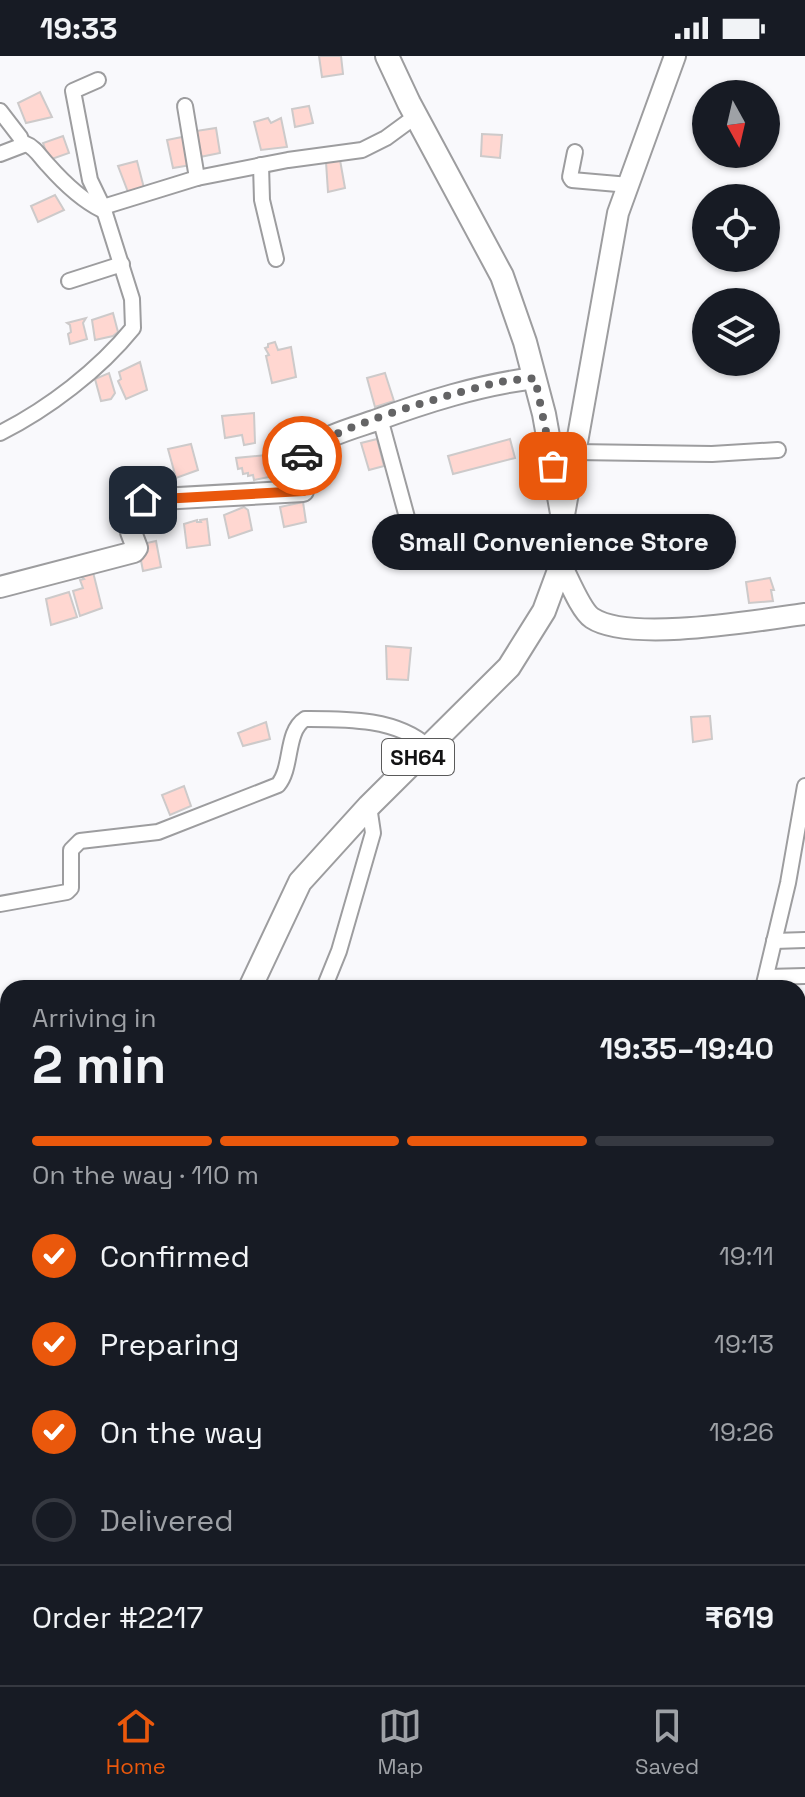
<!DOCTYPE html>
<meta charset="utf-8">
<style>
:root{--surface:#171b24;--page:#20242c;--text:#f1f3f6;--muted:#9ea1a6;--line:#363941;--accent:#ea580c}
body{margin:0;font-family:"Space Grotesk",sans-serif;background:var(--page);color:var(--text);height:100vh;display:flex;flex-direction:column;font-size:30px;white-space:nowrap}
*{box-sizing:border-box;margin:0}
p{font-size:26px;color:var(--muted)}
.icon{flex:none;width:44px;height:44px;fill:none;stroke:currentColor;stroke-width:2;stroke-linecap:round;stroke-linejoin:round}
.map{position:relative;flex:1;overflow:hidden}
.details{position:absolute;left:0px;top:924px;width:806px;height:706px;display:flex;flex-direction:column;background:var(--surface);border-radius:24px 24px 0 0;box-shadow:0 2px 6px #0004}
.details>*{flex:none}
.needle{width:52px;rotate:172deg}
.buttons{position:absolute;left:692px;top:24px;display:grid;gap:16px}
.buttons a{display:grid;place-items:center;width:88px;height:88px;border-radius:50%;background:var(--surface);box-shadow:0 2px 6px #0004;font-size:40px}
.pin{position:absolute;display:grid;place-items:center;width:68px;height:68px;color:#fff;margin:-34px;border-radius:16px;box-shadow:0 4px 12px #0006}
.courier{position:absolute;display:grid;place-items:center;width:80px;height:80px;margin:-40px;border:6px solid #ea580c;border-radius:50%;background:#fff;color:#222;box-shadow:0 2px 10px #0007}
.bubble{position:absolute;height:56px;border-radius:28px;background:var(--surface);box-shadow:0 2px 6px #0004;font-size:26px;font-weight:700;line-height:56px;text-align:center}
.summary em{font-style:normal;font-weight:700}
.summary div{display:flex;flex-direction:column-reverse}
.summary{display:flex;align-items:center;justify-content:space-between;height:136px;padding:0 32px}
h1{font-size:52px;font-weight:700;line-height:60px}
.bar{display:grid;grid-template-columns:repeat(4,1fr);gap:12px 8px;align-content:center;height:96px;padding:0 32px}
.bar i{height:10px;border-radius:6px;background:var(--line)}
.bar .active{background:var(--accent)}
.bar p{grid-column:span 4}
.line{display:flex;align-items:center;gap:20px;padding:0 32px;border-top:2px solid var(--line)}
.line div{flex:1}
ol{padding:0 32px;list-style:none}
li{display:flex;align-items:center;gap:24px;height:88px}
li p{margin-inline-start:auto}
li .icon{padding:8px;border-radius:50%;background:var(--accent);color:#fff;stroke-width:4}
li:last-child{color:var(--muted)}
li i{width:44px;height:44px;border:4px solid var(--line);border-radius:50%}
.status{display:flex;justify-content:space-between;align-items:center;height:56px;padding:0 40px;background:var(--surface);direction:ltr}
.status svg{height:22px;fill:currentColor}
.menu{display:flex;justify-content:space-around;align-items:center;height:112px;border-top:2px solid var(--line);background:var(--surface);font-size:22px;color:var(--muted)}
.menu a{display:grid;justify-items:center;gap:4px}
.menu .active{color:var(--accent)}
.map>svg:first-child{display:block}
.building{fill:#ffd7d1;stroke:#cdcaca;stroke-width:2}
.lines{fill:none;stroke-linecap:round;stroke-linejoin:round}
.street-casing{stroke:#9d9d9f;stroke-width:18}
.secondary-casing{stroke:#9d9d9f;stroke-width:24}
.primary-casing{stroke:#9d9d9f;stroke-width:26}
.street{stroke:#fff;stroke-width:14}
.secondary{stroke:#fff;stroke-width:20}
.primary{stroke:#fff;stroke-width:22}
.done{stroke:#646465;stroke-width:8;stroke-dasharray:0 14.4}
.route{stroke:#ea580c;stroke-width:10}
.labels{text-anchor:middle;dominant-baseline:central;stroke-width:8;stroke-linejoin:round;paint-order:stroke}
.shield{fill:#fff;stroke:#5a5a5a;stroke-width:2}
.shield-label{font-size:22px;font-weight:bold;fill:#131314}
</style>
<div class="status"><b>19:33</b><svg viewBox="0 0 49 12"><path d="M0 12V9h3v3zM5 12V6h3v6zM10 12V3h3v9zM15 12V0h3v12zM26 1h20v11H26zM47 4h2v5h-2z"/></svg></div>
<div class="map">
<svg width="805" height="1629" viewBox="0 0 805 1629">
<rect width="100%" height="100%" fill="#f9f9fc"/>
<g class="building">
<polygon points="319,0 341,0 343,18 322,21"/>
<polygon points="40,36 52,61 26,67 18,47"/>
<polygon points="309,50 313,67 295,71 292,53"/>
<polygon points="268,62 271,67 281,62 287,91 261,94 254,66"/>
<polygon points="216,72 220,97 200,101 196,75"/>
<polygon points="482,78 502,79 500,102 481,100"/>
<polygon points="63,80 69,97 49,104 43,87"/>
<polygon points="187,80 191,109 173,112 167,84"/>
<polygon points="340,104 345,132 328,136 326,106"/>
<polygon points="137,105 144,132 128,136 118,110"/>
<polygon points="55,139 64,154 38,166 31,150"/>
<polygon points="113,257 118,276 113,280 95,284 92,264"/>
<polygon points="86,262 83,267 87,283 70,288 68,278 71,276 70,269 67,267"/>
<polygon points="275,286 278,294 291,291 296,321 272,327 266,300 269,299 265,292 268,291 268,288"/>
<polygon points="140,306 147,334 126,343 118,325 121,323 119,316"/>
<polygon points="109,317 115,337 111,343 101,345 95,323"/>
<polygon points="385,317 394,345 375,351 367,322"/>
<polygon points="254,357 255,387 244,389 242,379 225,382 222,360"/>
<polygon points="377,383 384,410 369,414 361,387"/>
<polygon points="510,383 515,402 453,418 448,400"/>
<polygon points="191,388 198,414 176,422 168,393"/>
<polygon points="266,399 269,421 254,424 253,419 248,420 248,417 243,418 242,412 238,413 236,402"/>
<polygon points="303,446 306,466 284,471 280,451"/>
<polygon points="244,451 248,454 252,474 229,482 224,459"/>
<polygon points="207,463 210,489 187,492 184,468 197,464 197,466 201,466 200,464"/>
<polygon points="156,485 161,511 143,515 138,489"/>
<polygon points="93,516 102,552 80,560 73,535 83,532 80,524 84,523 81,520"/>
<polygon points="770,522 774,534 771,534 773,545 749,547 746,526"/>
<polygon points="69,536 77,561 51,569 46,543"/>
<polygon points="386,590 411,592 408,624 387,623"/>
<polygon points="710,660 712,683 693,686 691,661"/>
<polygon points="266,666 270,683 243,690 238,677"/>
<polygon points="184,730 191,750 170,759 162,739"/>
</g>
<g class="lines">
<defs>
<g id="street">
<polyline points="98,24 73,35 90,124 103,151"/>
<polyline points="185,50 197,122"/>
<polyline points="0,55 20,81 23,89"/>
<polyline points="575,96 570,121 572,124 629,129"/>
<path d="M0 98 26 88C35 91 41 102 48 109 63 126 82 144 102 154"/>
<polyline points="261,109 262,144 276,203"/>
<polyline points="69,225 122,208"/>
<polyline points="380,362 408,465"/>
<path d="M0 377C48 353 99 314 133 272L132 243 103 151 197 122 288 104 362 94 386 82 416 60"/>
<polyline points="575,396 712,398 778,394"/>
<path d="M0 848 67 836 71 832V794L80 785 158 776 278 729C293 711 285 676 305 663 345 663 397 662 428 691"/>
<polyline points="774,885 805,884"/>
<polyline points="767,921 805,920"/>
<polyline points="324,932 339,895 373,777 369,750"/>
<polyline points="763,932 788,827 805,730"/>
<polyline points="0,1133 8,1126"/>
<polyline points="798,1374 805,1374"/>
<polyline points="798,1434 805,1435"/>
<polyline points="38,1629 40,1622"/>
<polyline points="601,1629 601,1622"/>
</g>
<g id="secondary">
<polyline points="564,459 618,157 675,0"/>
<path d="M561 509C568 522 581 555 592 562 630 587 759 564 805 558"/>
<path d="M0 531 134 496 137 492 131 476 133 447 143 444 303 435 302 398C324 380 347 374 374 365 426 346 479 329 535 322"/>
</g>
<g id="primary">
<polyline points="250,932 300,826 369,750 509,611 544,555 561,509 563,463 544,358 525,286 502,220 409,47 387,0"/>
<polyline points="0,1431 8,1414"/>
</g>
</defs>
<use href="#street" class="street-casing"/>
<use href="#secondary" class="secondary-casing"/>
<use href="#primary" class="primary-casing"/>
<use href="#street" class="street"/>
<use href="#secondary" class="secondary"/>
<use href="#primary" class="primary"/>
</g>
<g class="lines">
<path class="done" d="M302 400C320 374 455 337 491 328 505 324 520 324 535 322L553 410"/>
<polyline class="route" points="143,444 303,435 302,400"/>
</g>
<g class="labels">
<rect class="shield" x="382" y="683" width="72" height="36" rx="6"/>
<g class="shield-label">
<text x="418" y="701">SH64</text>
</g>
</g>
</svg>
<div class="buttons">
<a><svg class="needle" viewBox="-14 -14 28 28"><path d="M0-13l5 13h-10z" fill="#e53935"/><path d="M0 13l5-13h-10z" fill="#9ea1a6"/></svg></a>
<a><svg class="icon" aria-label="locate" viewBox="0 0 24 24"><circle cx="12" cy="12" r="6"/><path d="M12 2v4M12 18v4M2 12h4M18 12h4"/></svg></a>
<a><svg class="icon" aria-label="layers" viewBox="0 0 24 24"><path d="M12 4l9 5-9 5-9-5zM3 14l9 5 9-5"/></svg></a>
</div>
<div class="pin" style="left:553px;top:410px;background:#ea580c"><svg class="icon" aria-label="bag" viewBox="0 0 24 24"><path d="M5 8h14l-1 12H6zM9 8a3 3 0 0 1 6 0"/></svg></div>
<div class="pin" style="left:143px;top:444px;background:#1f2937"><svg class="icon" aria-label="home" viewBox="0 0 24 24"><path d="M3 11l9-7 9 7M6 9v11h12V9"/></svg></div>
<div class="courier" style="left:302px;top:400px"><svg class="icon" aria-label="car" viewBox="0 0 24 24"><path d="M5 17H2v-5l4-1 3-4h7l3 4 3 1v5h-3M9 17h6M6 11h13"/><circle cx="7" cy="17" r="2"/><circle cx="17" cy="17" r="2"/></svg></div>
<div class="bubble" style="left:372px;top:458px;width:364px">Small Convenience Store</div>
<section class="details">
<div class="summary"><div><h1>2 min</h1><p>Arriving in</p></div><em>19:35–19:40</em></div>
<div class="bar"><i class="active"></i><i class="active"></i><i class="active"></i><i></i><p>On the way · 110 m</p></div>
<ol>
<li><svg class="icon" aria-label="check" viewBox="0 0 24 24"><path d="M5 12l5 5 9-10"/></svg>Confirmed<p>19:11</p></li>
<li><svg class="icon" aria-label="check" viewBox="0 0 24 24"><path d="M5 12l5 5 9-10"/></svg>Preparing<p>19:13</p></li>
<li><svg class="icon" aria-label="check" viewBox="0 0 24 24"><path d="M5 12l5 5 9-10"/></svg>On the way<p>19:26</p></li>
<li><i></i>Delivered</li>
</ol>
<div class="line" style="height:104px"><div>Order #2217</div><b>₹619</b></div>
</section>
</div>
<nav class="menu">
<a class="active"><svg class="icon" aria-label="home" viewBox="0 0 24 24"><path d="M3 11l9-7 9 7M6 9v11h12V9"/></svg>Home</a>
<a><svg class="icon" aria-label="map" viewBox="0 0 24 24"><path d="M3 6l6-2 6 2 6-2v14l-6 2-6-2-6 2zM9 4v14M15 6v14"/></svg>Map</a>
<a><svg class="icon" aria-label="saved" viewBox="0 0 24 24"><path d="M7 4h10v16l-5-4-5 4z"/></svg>Saved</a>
</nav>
